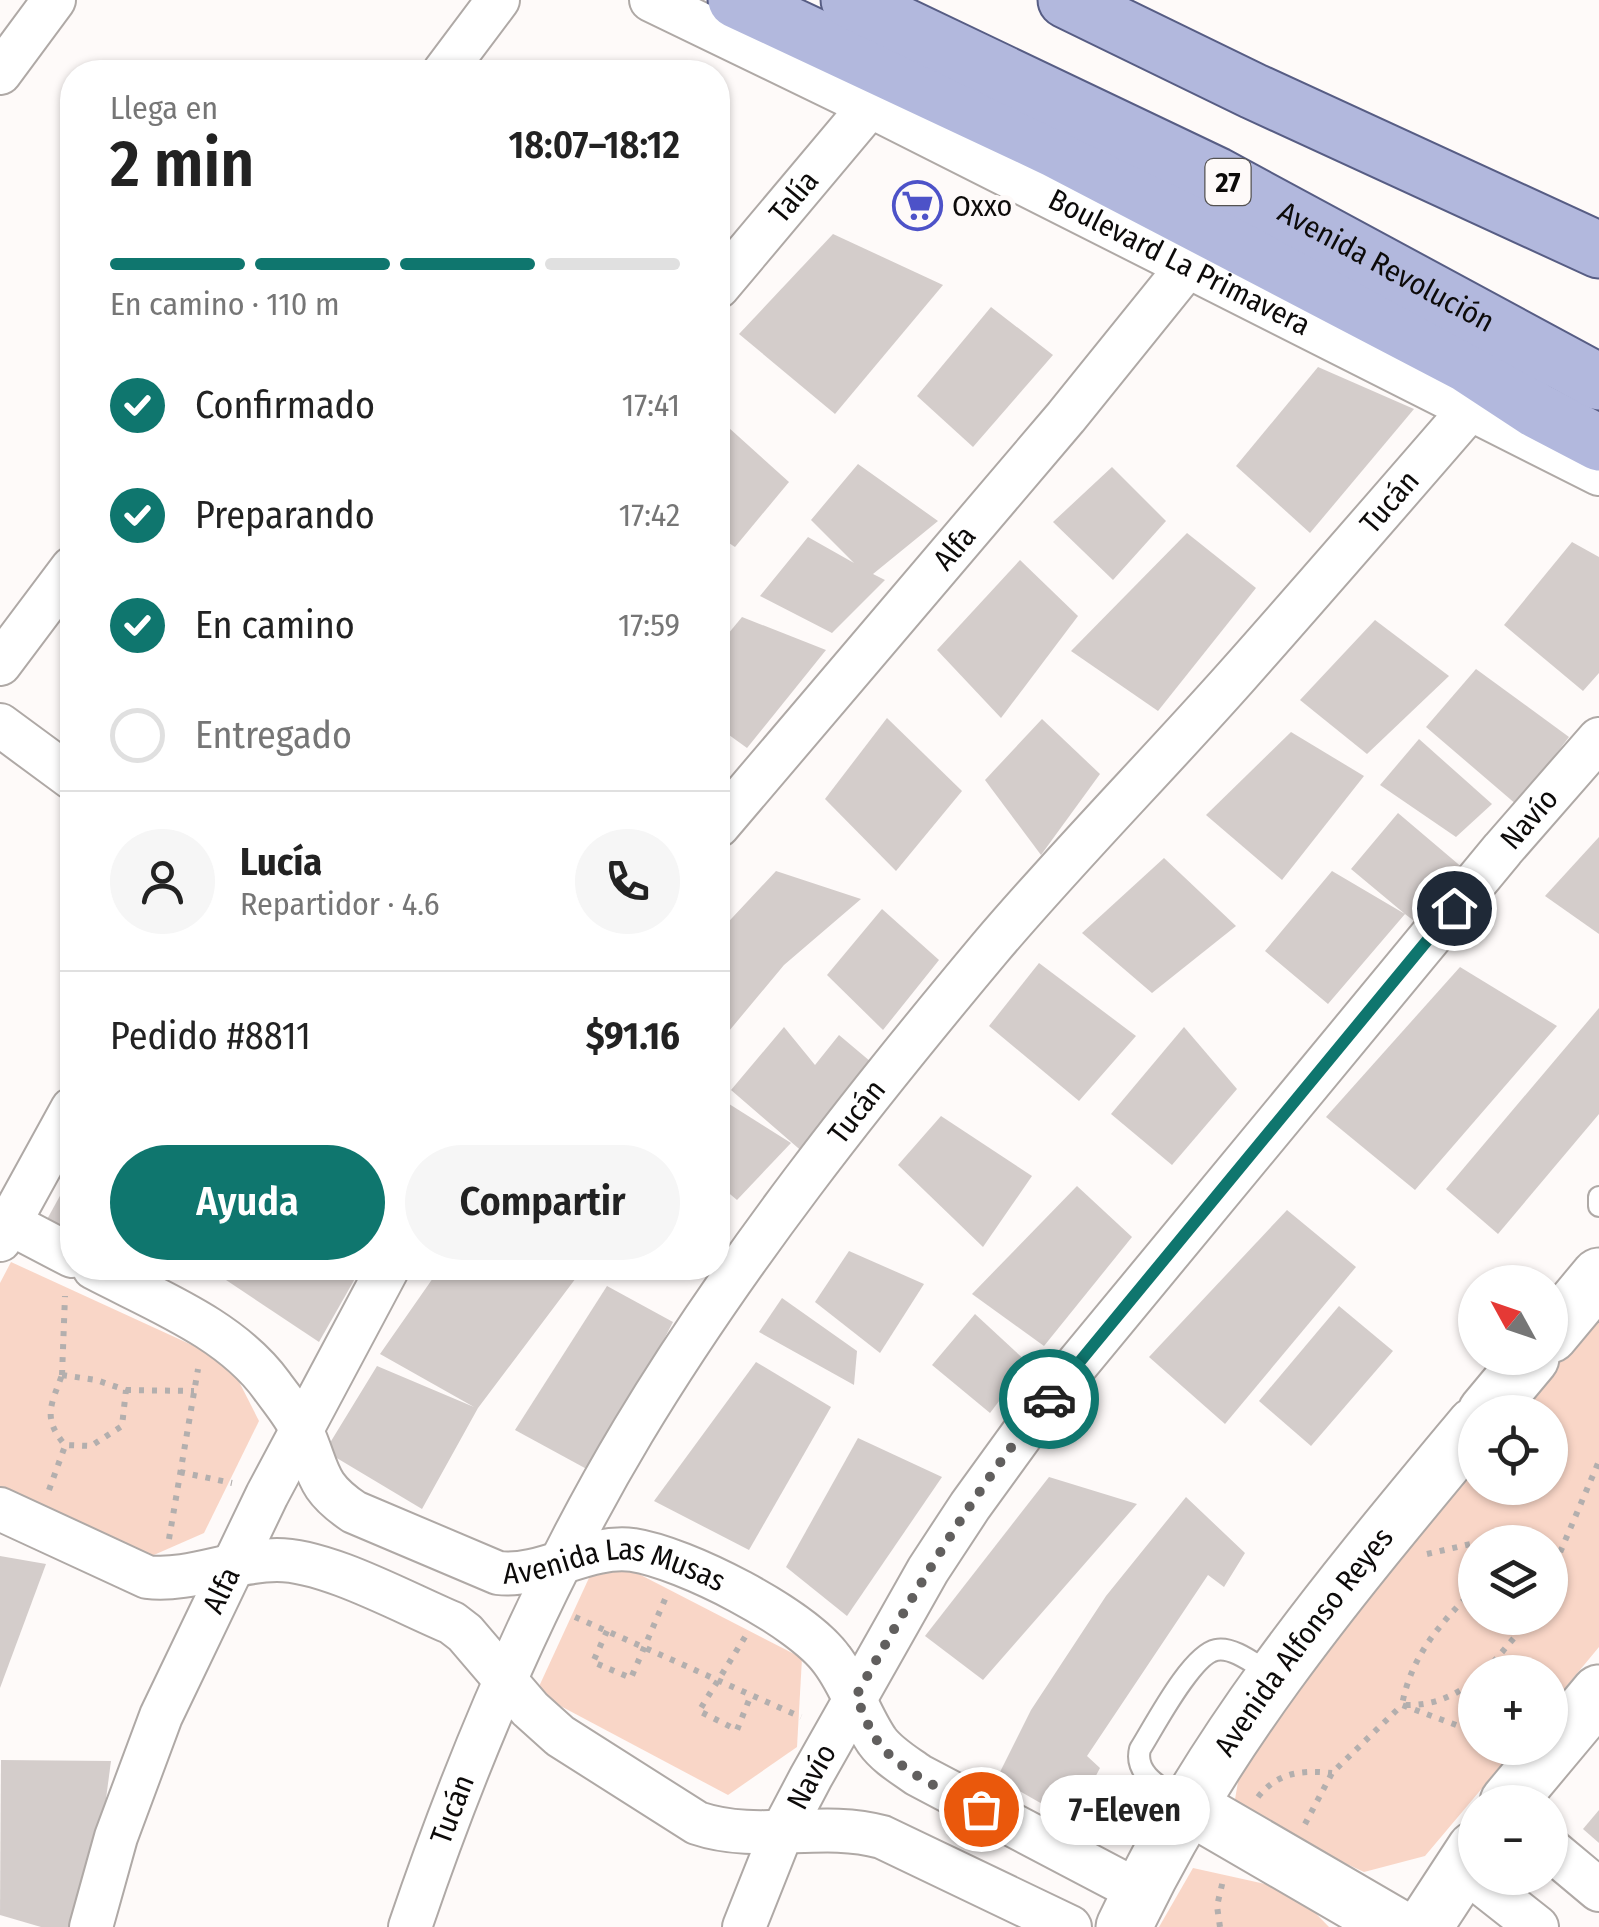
<!DOCTYPE html>
<html lang="es">
<meta charset="utf-8">
<style>
:root{--surface:#fff;--page:#f6f6f6;--text:#222;--muted:#767676;--line:#e0e0e0;--accent:#0f766e}
body{margin:0;font-family:"Fira Sans Condensed",sans-serif;background:var(--page);color:var(--text);height:100vh;display:flex;flex-direction:column;font-size:38px;white-space:nowrap}
*{box-sizing:border-box;margin:0}
p{font-size:32px;color:var(--muted)}
.icon{flex:none;width:55px;height:55px;fill:none;stroke:currentColor;stroke-width:2;stroke-linecap:round;stroke-linejoin:round}
.map{position:relative;flex:1;overflow:hidden}
.sheet{position:absolute;left:60px;top:60px;width:670px;height:1220px;display:flex;flex-direction:column;background:var(--surface);border-radius:40px;box-shadow:0 2px 8px #0004}
.sheet>*{flex:none}
.needle{width:65px;rotate:310deg}
.controls{position:absolute;left:1458px;top:1265px;display:grid;gap:20px}
.controls a{display:grid;place-items:center;width:110px;height:110px;border-radius:50%;background:var(--surface);box-shadow:0 2px 8px #0004;font-size:50px}
.pin{position:absolute;display:grid;place-items:center;width:85px;height:85px;color:#fff;margin:-42px;border:5px solid #fff;border-radius:50%;box-shadow:0 2px 10px #0007}
.courier{position:absolute;display:grid;place-items:center;width:100px;height:100px;margin:-50px;border:8px solid #0f766e;border-radius:50%;background:#fff;color:#222;box-shadow:0 2px 12px #0007}
.bubble{position:absolute;height:70px;border-radius:35px;background:var(--surface);box-shadow:0 2px 8px #0004;font-size:32px;font-weight:600;line-height:70px;text-align:center}
.headline em{font-style:normal;font-weight:600}
.headline div{display:flex;flex-direction:column-reverse}
.headline{display:flex;align-items:center;justify-content:space-between;height:170px;padding:0 50px}
h1{font-size:65px;font-weight:600;line-height:75px}
.bar{display:grid;grid-template-columns:repeat(4,1fr);gap:15px 10px;align-content:center;height:120px;padding:0 50px}
.bar i{height:12px;border-radius:8px;background:var(--line)}
.bar .active{background:var(--accent)}
.bar p{grid-column:span 4}
.line{display:flex;align-items:center;gap:25px;padding:0 50px;border-top:2px solid var(--line)}
.line div{flex:1}
.round{display:grid;place-items:center;flex:none;width:105px;height:105px;border-radius:52px;background:var(--page)}
ol{padding:0 50px;list-style:none}
li{display:flex;align-items:center;gap:30px;height:110px}
li p{margin-inline-start:auto}
li .icon{padding:10px;border-radius:50%;background:var(--accent);color:#fff;stroke-width:4}
li:last-child{color:var(--muted)}
li i{width:55px;height:55px;border:5px solid var(--line);border-radius:50%}
.button{display:flex;gap:20px;margin-top:auto;padding:20px 50px}
.button a{flex:1;height:115px;border-radius:60px;background:var(--accent);color:#fff;font-size:40px;font-weight:600;line-height:115px;text-align:center}
.button a+a{background:var(--page);color:var(--text)}
.map>svg:first-child{display:block}
.green{fill:#f9d6c7;fill-rule:evenodd}
.building{fill:#d4cdcb}
.lines{fill:none;stroke-linecap:round;stroke-linejoin:round}
.service-casing{stroke:#afa9a6;stroke-width:24}
.minor-casing{stroke:#afa9a6;stroke-width:46}
.secondary-casing{stroke:#afa9a6;stroke-width:59}
.primary-casing{stroke:#575d84;stroke-width:59}
.path{stroke:#b3afae;stroke-width:6;stroke-dasharray:5 8;stroke-linecap:butt}
.service{stroke:#fff;stroke-width:20}
.minor{stroke:#fff;stroke-width:42}
.secondary{stroke:#fff;stroke-width:55}
.primary{stroke:#b2b8dd;stroke-width:55}
.done{stroke:#615f5e;stroke-width:10;stroke-dasharray:0 18}
.route{stroke:#0f766e;stroke-width:12}
.labels{text-anchor:middle;dominant-baseline:central;stroke-width:10;stroke-linejoin:round;paint-order:stroke}
.shield{fill:#fefaf9;stroke:#555352;stroke-width:2.5}
.shield-label{font-size:28px;font-weight:bold;fill:#0d0b0a}
.street-label{font-size:30px;fill:#0d0b0a;stroke:#fefaf9}
.poi-label{font-size:30px;fill:#0d0b0a;stroke:#fefaf9;text-anchor:start}
</style>
<div class="map">
<svg width="1599" height="1927" viewBox="0 0 1599 1927">
<rect width="100%" height="100%" fill="#fefaf9"/>
<g class="green">
<polygon points="11,1262 229,1362 259,1421 204,1533 147,1558 0,1490 0,1283"/>
<path d="M1599 1294V1647L1550 1706V1672H1475V1748H1516L1425 1856 1364 1872 1233 1811 1251 1706 1475 1441V1488H1550V1412H1499ZM1475 1542H1550V1618H1475Z"/>
<polygon points="600,1554 802,1658 797,1747 728,1795 536,1693"/>
<polygon points="1193,1868 1293,1890 1329,1927 1159,1927"/>
</g>
<g class="building">
<polygon points="833,234 943,285 835,414 739,334"/>
<polygon points="991,307 1053,355 973,447 917,396"/>
<polygon points="1318,367 1414,409 1310,533 1236,466"/>
<polygon points="718,418 789,482 735,547 718,536"/>
<polygon points="858,464 938,521 873,574 885,580 832,633 760,596 808,537 854,563 811,520"/>
<polygon points="1112,467 1166,521 1113,580 1053,522"/>
<polygon points="1187,533 1256,588 1158,711 1071,651"/>
<polygon points="1572,542 1599,557 1599,673 1583,691 1504,625"/>
<polygon points="1020,560 1078,616 1001,718 937,650"/>
<polygon points="742,617 826,650 747,748 718,727 718,646"/>
<polygon points="1375,620 1449,676 1367,754 1300,700"/>
<polygon points="1476,669 1569,737 1517,805 1426,727"/>
<polygon points="887,718 962,791 896,871 825,799"/>
<polygon points="1042,719 1100,774 1041,855 985,780"/>
<polygon points="1291,732 1364,776 1282,880 1206,815"/>
<polygon points="1419,739 1492,804 1456,837 1380,785"/>
<polygon points="1398,813 1464,869 1418,924 1405,914 1328,1004 1265,951 1332,871 1405,914 1351,869"/>
<polygon points="1599,837 1599,934 1545,896"/>
<polygon points="1164,858 1236,926 1152,993 1082,933"/>
<polygon points="776,871 861,899 784,965 724,1037 718,1033 718,933"/>
<polygon points="882,909 939,960 883,1030 827,975"/>
<polygon points="1039,963 1136,1036 1079,1101 989,1026"/>
<polygon points="1460,967 1557,1026 1415,1190 1326,1117"/>
<polygon points="1599,1008 1599,1114 1498,1234 1446,1189"/>
<polygon points="784,1027 815,1065 839,1035 877,1067 805,1154 731,1090"/>
<polygon points="1184,1027 1237,1089 1172,1165 1111,1114"/>
<polygon points="726,1102 791,1143 737,1200 718,1184 718,1112"/>
<polygon points="941,1116 1032,1176 983,1247 898,1165"/>
<polygon points="72,1174 72,1235 45,1223"/>
<polygon points="1077,1186 1132,1237 1044,1346 972,1294"/>
<polygon points="1287,1210 1356,1267 1225,1424 1149,1357"/>
<polygon points="849,1251 924,1284 880,1353 815,1302"/>
<polygon points="208,1268 361,1268 319,1342"/>
<polygon points="440,1268 582,1270 478,1408 422,1509 325,1451 377,1366 474,1407 380,1354"/>
<polygon points="607,1286 673,1322 594,1473 515,1430"/>
<polygon points="782,1298 857,1351 854,1385 759,1332"/>
<polygon points="1339,1306 1393,1351 1311,1446 1259,1401"/>
<polygon points="975,1314 1028,1363 990,1413 932,1365"/>
<polygon points="756,1362 831,1407 749,1550 654,1501"/>
<polygon points="858,1438 942,1477 847,1616 786,1567"/>
<polygon points="1049,1477 1137,1504 983,1680 925,1636"/>
<polygon points="1186,1497 1245,1553 1224,1587 1208,1575 1087,1756 1100,1768 1072,1821 997,1778 1031,1710 1106,1596"/>
<polygon points="0,1556 46,1564 0,1688"/>
<polygon points="1,1760 111,1761 89,1927 41,1927 0,1915"/>
<polygon points="1599,1810 1599,1843 1583,1829"/>
</g>
<g class="lines">
<defs>
<g id="service">
<polyline points="1599,1197 1599,1206"/>
<path d="M1185 1804C1166 1790 1133 1776 1140 1749 1154 1727 1191 1655 1216 1650 1234 1646 1258 1667 1273 1675"/>
</g>
<g id="minor">
<path id="s1" d="M651 0 870 106 1599 474"/>
<polyline points="444,72 498,0"/>
<polyline points="0,73 54,0"/>
<path id="s2" d="M718 287 870 106"/>
<polyline points="0,664 72,568"/>
<polyline points="0,725 72,778"/>
<path id="s3" d="M718 826 1066 417 1187 267"/>
<polyline points="9,1223 72,1256"/>
<polyline points="0,1240 72,1109"/>
<path id="s4" d="M94 1268C155 1300 231 1329 272 1386 282 1400 295 1415 302 1431 320 1471 314 1485 354 1512L498 1573C544 1578 587 1544 633 1550 685 1558 801 1617 832 1660 851 1685 860 1716 877 1741 887 1755 904 1765 918 1775L1140 1892"/>
<path d="M0 1509 147 1577C191 1582 232 1560 277 1560 327 1560 404 1603 452 1623L465 1633 530 1709 560 1736 697 1823C759 1844 821 1820 882 1837L1070 1927"/>
<polyline points="1550,1849 1599,1890"/>
<polyline points="1462,1868 1537,1927"/>
<path id="s5" d="M91 1927 116 1837 161 1716 267 1495 388 1268"/>
<path id="s6" d="M410 1927C468 1756 540 1586 633 1431 736 1260 862 1101 990 948 1069 855 1155 768 1236 677 1315 588 1393 498 1471 408"/>
<path id="s7" d="M744 1927 781 1834 811 1777 928 1570 970 1506 1041 1408 1503 849 1599 739"/>
</g>
<g id="secondary">
<polyline points="1550,1335 1599,1276"/>
<polyline points="1486,1412 1531,1358"/>
<polyline points="1508,1802 1599,1693"/>
<polyline points="1187,1805 1397,1927"/>
<path id="s8" d="M1124 1927C1213 1737 1342 1585 1475 1425"/>
<polyline points="1424,1927 1475,1849"/>
</g>
<g id="primary">
<polyline points="736,0 1056,150 1466,364 1536,410 1599,443"/>
<path id="s9" d="M849 0 1216 175 1599 382"/>
<polyline points="1066,0 1253,91 1599,250"/>
</g>
</defs>
<use href="#service" class="service-casing"/>
<use href="#minor" class="minor-casing"/>
<use href="#secondary" class="secondary-casing"/>
<use href="#primary" class="primary-casing"/>
<g class="path">
<path d="M62 1375 96 1380 126 1390 122 1426 91 1446 65 1445C42 1418 51 1405 62 1375Z"/>
<polyline points="62,1375 65,1296"/>
<polyline points="126,1390 194,1391"/>
<polyline points="180,1472 232,1483"/>
<polyline points="49,1490 65,1446"/>
<polyline points="169,1539 198,1369"/>
<polyline points="1479,1542 1489,1542"/>
<polyline points="1427,1554 1475,1543"/>
<polyline points="1550,1576 1599,1461"/>
<path d="M1475 1589C1441 1622 1411 1656 1402 1705 1432 1706 1450 1698 1475 1681"/>
<polyline points="575,1617 801,1717"/>
<polyline points="607,1631 593,1662 631,1678 666,1597"/>
<polyline points="745,1637 699,1711 737,1730 751,1695"/>
<polyline points="1485,1672 1531,1618"/>
<path d="M1258 1797C1278 1772 1302 1770 1332 1773"/>
<polyline points="1305,1824 1332,1773 1402,1705 1475,1732"/>
<polyline points="1220,1927 1217,1906 1224,1876"/>
</g>
<use href="#service" class="service"/>
<use href="#minor" class="minor"/>
<use href="#secondary" class="secondary"/>
<use href="#primary" class="primary"/>
</g>
<g class="lines">
<path class="done" d="M981 1809C947 1791 899 1773 876 1739 868 1727 862 1710 856 1696 914 1593 973 1491 1049 1399"/>
<polyline class="route" points="1049,1399 1454,908"/>
</g>
<defs>
<symbol id="supermarket-ring" viewBox="-11 -11 22 22"><circle r="9.5" fill="#fefaf9" stroke="#4d52c8" stroke-width="1.5"/><path d="M-6-5.5h2.5l.6 2H6L4.5 2H-2.5L-4.4-4H-6ZM-1.5 3.2a1.3 1.3 0 1 0 .1 0ZM3 3.2a1.3 1.3 0 1 0 .1 0Z" fill="#4d52c8"/></symbol>
</defs>
<g fill-rule="evenodd">
<use href="#supermarket-ring" x="890" y="178" width="55" height="55"/>
</g>
<g class="labels">
<rect class="shield" x="1205.5" y="159" width="45" height="46" rx="8"/>
<g class="shield-label">
<text x="1228" y="182">27</text>
</g>
<g class="street-label">
<text stroke="none"><textPath href="#s2" startOffset="118">Talía</textPath></text>
<text stroke="none"><textPath href="#s1" startOffset="590">Boulevard La Primavera</textPath></text>
<text stroke="none"><textPath href="#s9" startOffset="600">Avenida Revolución</textPath></text>
<text stroke="none"><textPath href="#s6" startOffset="1745">Tucán</textPath></text>
<text stroke="none"><textPath href="#s3" startOffset="365">Alfa</textPath></text>
<text stroke="none"><textPath href="#s7" startOffset="1365">Navío</textPath></text>
<text stroke="none"><textPath href="#s6" startOffset="935">Tucán</textPath></text>
<text stroke="none"><textPath href="#s4" startOffset="645">Avenida Las Musas</textPath></text>
<text stroke="none"><textPath href="#s5" startOffset="362">Alfa</textPath></text>
<text stroke="none"><textPath href="#s8" startOffset="338">Avenida Alfonso Reyes</textPath></text>
<text stroke="none"><textPath href="#s7" startOffset="165">Navío</textPath></text>
<text stroke="none"><textPath href="#s6" startOffset="125">Tucán</textPath></text>
</g>
<g class="poi-label">
<text x="952" y="206">Oxxo</text>
</g>
</g>
</svg>
<div class="controls">
<a><svg class="needle" viewBox="-14 -14 28 28"><path d="M0-13l5 13h-10z" fill="#e53935"/><path d="M0 13l5-13h-10z" fill="#767676"/></svg></a>
<a><svg class="icon" aria-label="locate" viewBox="0 0 24 24"><circle cx="12" cy="12" r="6"/><path d="M12 2v4M12 18v4M2 12h4M18 12h4"/></svg></a>
<a><svg class="icon" aria-label="layers" viewBox="0 0 24 24"><path d="M12 4l9 5-9 5-9-5zM3 14l9 5 9-5"/></svg></a>
<a>+</a>
<a>−</a>
</div>
<div class="pin" style="left:981px;top:1809px;background:#ea580c"><svg class="icon" aria-label="bag" viewBox="0 0 24 24"><path d="M5 8h14l-1 12H6zM9 8a3 3 0 0 1 6 0"/></svg></div>
<div class="pin" style="left:1454px;top:908px;background:#1f2937"><svg class="icon" aria-label="home" viewBox="0 0 24 24"><path d="M3 11l9-7 9 7M6 9v11h12V9"/></svg></div>
<div class="courier" style="left:1049px;top:1399px"><svg class="icon" aria-label="car" viewBox="0 0 24 24"><path d="M5 17H2v-5l4-1 3-4h7l3 4 3 1v5h-3M9 17h6M6 11h13"/><circle cx="7" cy="17" r="2"/><circle cx="17" cy="17" r="2"/></svg></div>
<div class="bubble" style="left:1040px;top:1775px;width:170px">7-Eleven</div>
<section class="sheet">
<div class="headline"><div><h1>2 min</h1><p>Llega en</p></div><em>18:07–18:12</em></div>
<div class="bar"><i class="active"></i><i class="active"></i><i class="active"></i><i></i><p>En camino · 110 m</p></div>
<ol>
<li><svg class="icon" aria-label="check" viewBox="0 0 24 24"><path d="M5 12l5 5 9-10"/></svg>Confirmado<p>17:41</p></li>
<li><svg class="icon" aria-label="check" viewBox="0 0 24 24"><path d="M5 12l5 5 9-10"/></svg>Preparando<p>17:42</p></li>
<li><svg class="icon" aria-label="check" viewBox="0 0 24 24"><path d="M5 12l5 5 9-10"/></svg>En camino<p>17:59</p></li>
<li><i></i>Entregado</li>
</ol>
<div class="line" style="height:180px"><a class="round"><svg class="icon" aria-label="person" viewBox="0 0 24 24"><circle cx="12" cy="8" r="4"/><path d="M4 21q1-7 8-7t8 7"/></svg></a><div><b>Lucía</b><p>Repartidor · 4.6</p></div><a class="round"><svg class="icon" aria-label="phone" viewBox="0 0 24 24"><path d="M5 4h4l2 5-3 2q2 4 5 5l2-3 5 2v4C11 20 4 13 5 4z"/></svg></a></div>
<div class="line" style="height:130px"><div>Pedido #8811</div><b>$91.16</b></div>
<div class="button"><a>Ayuda</a><a>Compartir</a></div>
</section>
</div>
